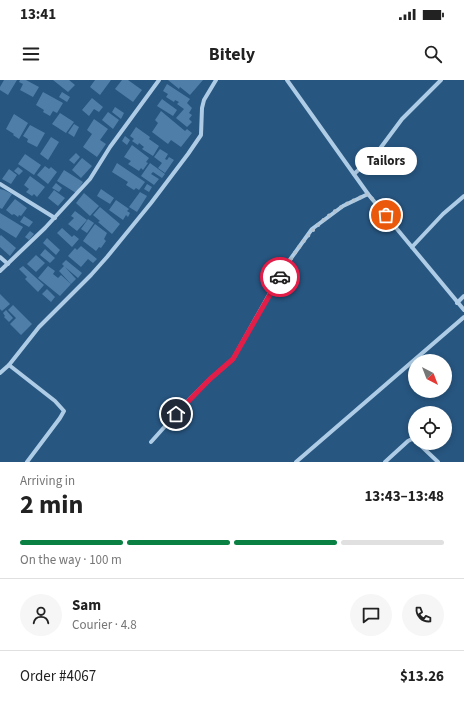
<!DOCTYPE html>
<meta charset="utf-8">
<style>
:root{--surface:#fff;--page:#f6f6f6;--text:#222;--muted:#767676;--line:#e0e0e0;--accent:#0b8043}
body{margin:0;font-family:"Source Sans 3",sans-serif;background:var(--page);color:var(--text);height:100vh;display:flex;flex-direction:column;font-size:15px;white-space:nowrap}
*{box-sizing:border-box;margin:0}
p{font-size:13px;color:var(--muted)}
.icon{flex:none;width:22px;height:22px;fill:none;stroke:currentColor;stroke-width:2;stroke-linecap:round;stroke-linejoin:round}
.map{position:relative;height:382px;overflow:hidden}
.drawer{display:flex;flex-direction:column;background:var(--surface);flex:1}
.drawer>*{flex:none}
.needle{width:26px;rotate:138deg}
.tools{position:absolute;left:408px;top:274px;display:grid;gap:8px}
.tools a{display:grid;place-items:center;width:44px;height:44px;border-radius:50%;background:var(--surface);box-shadow:0 2px 6px #0003;font-size:20px}
.pin{position:absolute;display:grid;place-items:center;width:34px;height:34px;color:#fff;margin:-17px;border:2px solid #fff;border-radius:50%;box-shadow:0 1px 4px #0007}
.courier{position:absolute;display:grid;place-items:center;width:40px;height:40px;margin:-20px;border:3px solid #e11d48;border-radius:50%;background:#fff;color:#222;box-shadow:0 1px 5px #0007}
.bubble{position:absolute;height:28px;border-radius:14px;background:var(--surface);box-shadow:0 2px 6px #0003;font-size:13px;font-weight:700;line-height:28px;text-align:center}
.headline em{font-style:normal;font-weight:700}
.headline div{display:flex;flex-direction:column-reverse}
.headline{display:flex;align-items:center;justify-content:space-between;height:68px;padding:0 20px}
h1{font-size:26px;font-weight:700;line-height:30px}
.bar{display:grid;grid-template-columns:repeat(4,1fr);gap:6px 4px;align-content:center;height:48px;padding:0 20px}
.bar i{height:5px;border-radius:3px;background:var(--line)}
.bar .on{background:var(--accent)}
.bar p{grid-column:span 4}
.line{display:flex;align-items:center;gap:10px;padding:0 20px;border-top:1px solid var(--line)}
.line div{flex:1}
.round{display:grid;place-items:center;flex:none;width:42px;height:42px;border-radius:21px;background:var(--page)}
.status{display:flex;justify-content:space-between;align-items:center;height:28px;padding:0 20px;background:var(--surface);direction:ltr}
.status svg{height:11px;fill:currentColor}
header{display:flex;justify-content:space-between;align-items:center;height:52px;padding:0 20px;background:var(--surface);font-size:18px;font-weight:700}
.map>svg:first-child{display:block}
.building{fill:#4f7fa9}
.lines{fill:none;stroke-linecap:round;stroke-linejoin:round}
.street{stroke:#aecce6;stroke-width:4}
.done{stroke:#b3c4d3;stroke-width:4;stroke-dasharray:0 7.2}
.route{stroke:#e11d48;stroke-width:5}
</style>
<div class="status"><b>13:41</b><svg viewBox="0 0 49 12"><path d="M0 12V9h3v3zM5 12V6h3v6zM10 12V3h3v9zM15 12V0h3v12zM26 1h20v11H26zM47 4h2v5h-2z"/></svg></div>
<header><svg class="icon" aria-label="menu" viewBox="0 0 24 24"><path d="M4 6h16M4 12h16M4 18h16"/></svg>Bitely<svg class="icon" aria-label="search" viewBox="0 0 24 24"><circle cx="10" cy="10" r="6"/><path d="M15 15l6 6"/></svg></header>
<div class="map">
<svg width="464" height="382" viewBox="0 0 464 382">
<rect width="100%" height="100%" fill="#275680"/>
<g class="building">
<polygon points="4,0 17,0 8,15 0,10 0,7"/>
<polygon points="20,0 26,0 39,7 33,17 20,10 23,4 19,2"/>
<polygon points="53,0 69,0 75,5 68,12"/>
<polygon points="95,0 111,0 100,15 90,7"/>
<polygon points="122,0 128,0 142,10 133,22 115,9"/>
<polygon points="168,0 203,0 190,15 180,7 179,9"/>
<polygon points="167,4 190,19 187,23 192,28 189,33 192,35 189,39 192,42 187,47 176,38 184,29 177,24 179,22 175,20 174,22 166,17 168,14 163,11"/>
<polygon points="43,12 63,23 57,33 53,31 50,36 43,32 44,30 36,25"/>
<polygon points="62,12 70,17 67,22 59,17"/>
<polygon points="92,18 103,27 99,32 94,29 89,36 82,30"/>
<polygon points="162,19 177,30 173,36 157,26"/>
<polygon points="115,27 124,33 121,39 112,32"/>
<polygon points="161,31 185,51 187,49 192,53 181,67 171,60 168,64 152,52 158,43 155,40"/>
<polygon points="108,32 119,40 113,49 102,40"/>
<polygon points="60,33 74,42 66,53 52,44"/>
<polygon points="14,34 28,43 19,59 13,55 14,54 6,49"/>
<polygon points="94,39 108,49 100,60 106,64 97,77 83,67 92,54 87,50"/>
<polygon points="74,44 79,47 74,57 68,53"/>
<polygon points="30,45 45,53 37,67 27,62 28,59 23,56"/>
<polygon points="136,47 150,57 149,59 159,66 153,76 142,69 144,67 139,63 138,65 132,61 134,59 130,56"/>
<polygon points="125,56 130,60 127,65 122,61"/>
<polygon points="51,57 59,62 48,80 40,74"/>
<polygon points="132,65 149,78 146,82 148,83 143,90 141,88 139,91 128,84 131,81 124,77"/>
<polygon points="160,69 168,74 165,79 167,80 169,77 174,80 165,93 158,88 162,83 154,77"/>
<polygon points="76,73 80,77 74,84 69,80"/>
<polygon points="25,74 41,85 34,95 18,84"/>
<polygon points="82,78 92,86 81,98 72,90"/>
<polygon points="117,83 145,102 139,110 136,108 134,110 126,105 128,102 112,92"/>
<polygon points="150,83 165,94 162,98 153,92 151,94 159,99 154,105 141,96"/>
<polygon points="45,86 49,89 51,87 57,92 48,104 37,95"/>
<polygon points="18,87 23,91 19,95 14,91"/>
<polygon points="9,89 17,95 11,104 2,99"/>
<polygon points="64,90 83,102 76,113 57,101"/>
<polygon points="30,96 45,107 37,117 34,114 32,116 26,112 29,109 24,105"/>
<polygon points="56,103 62,108 59,112 52,108"/>
<polygon points="147,104 152,107 149,112 144,109"/>
<polygon points="0,109 4,110 12,114 2,129 0,128"/>
<polygon points="101,109 114,118 110,124 97,116"/>
<polygon points="54,110 65,118 58,126 48,118"/>
<polygon points="140,112 147,116 137,132 129,127"/>
<polygon points="84,113 99,126 90,136 76,123"/>
<polygon points="15,119 27,128 21,136 19,135 18,137 14,134 12,135 6,130"/>
<polygon points="116,120 129,129 127,131 130,133 128,137 126,135 123,140 109,130"/>
<polygon points="100,127 120,144 112,154 98,142 100,141 93,135"/>
<polygon points="75,131 87,140 77,151 68,144 74,138 71,136"/>
<polygon points="0,133 23,147 16,158 0,148"/>
<polygon points="24,136 33,142 29,147 20,142"/>
<polygon points="88,139 94,143 87,153 81,149"/>
<polygon points="95,144 107,153 104,159 106,161 101,168 99,167 96,171 83,161"/>
<polygon points="62,148 72,157 74,155 79,159 72,167 57,153"/>
<polygon points="30,151 34,154 29,160 25,157"/>
<polygon points="1,155 16,168 10,176 0,167 0,156"/>
<polygon points="47,158 60,170 56,175 43,163"/>
<polygon points="81,166 97,179 93,183 88,179 81,187 68,176 75,168 77,170"/>
<polygon points="45,169 55,178 50,183 40,175"/>
<polygon points="36,175 45,183 36,192 27,184"/>
<polygon points="66,180 82,193 78,198 65,187 76,199 71,204 59,191 64,186 62,184"/>
<polygon points="23,186 44,205 38,212 25,199 27,197 19,189"/>
<polygon points="48,186 55,191 53,194 58,198 61,195 71,204 60,216 38,198"/>
<polygon points="47,209 55,217 51,222 42,214"/>
<polygon points="0,214 10,224 2,231 0,229"/>
<polygon points="13,225 32,244 21,255 10,244 16,238 8,230"/>
<polygon points="6,230 13,238 9,242 4,237 5,236 3,233"/>
</g>
<g class="lines">
<g class="street">
<polyline points="287,0 368,114 464,230"/>
<polyline points="354,94 376,74 402,39 441,0"/>
<polyline points="0,104 55,138"/>
<polyline points="412,167 443,134 464,116"/>
<polyline points="0,177 8,184"/>
<polyline points="0,191 45,148 90,99 110,67 159,0"/>
<polyline points="457,223 464,216"/>
<polyline points="9,285 55,321 64,331 60,338 27,382"/>
<polyline points="0,293 9,285 39,247 91,195 107,177 151,123 188,74 201,55 202,28 204,20 216,0"/>
<polyline points="151,362 184,325 210,299 233,279 284,188 312,149 343,126 368,114"/>
<polyline points="418,363 438,382"/>
<polyline points="296,382 464,237"/>
<polyline points="385,382 408,361 412,359 415,360"/>
</g>
</g>
<g class="lines">
<path class="done" d="M280 197C296 169 314 143 343 126 351 121 360 118 368 114L386 135"/>
<polyline class="route" points="176,334 210,299 233,279 280,197"/>
</g>
</svg>
<div class="tools">
<a><svg class="needle" viewBox="-14 -14 28 28"><path d="M0-13l5 13h-10z" fill="#e53935"/><path d="M0 13l5-13h-10z" fill="#767676"/></svg></a>
<a><svg class="icon" aria-label="locate" viewBox="0 0 24 24"><circle cx="12" cy="12" r="6"/><path d="M12 2v4M12 18v4M2 12h4M18 12h4"/></svg></a>
</div>
<div class="pin" style="left:386px;top:135px;background:#ea580c"><svg class="icon" aria-label="bag" viewBox="0 0 24 24"><path d="M5 8h14l-1 12H6zM9 8a3 3 0 0 1 6 0"/></svg></div>
<div class="pin" style="left:176px;top:334px;background:#1f2937"><svg class="icon" aria-label="home" viewBox="0 0 24 24"><path d="M3 11l9-7 9 7M6 9v11h12V9"/></svg></div>
<div class="courier" style="left:280px;top:197px"><svg class="icon" aria-label="car" viewBox="0 0 24 24"><path d="M5 17H2v-5l4-1 3-4h7l3 4 3 1v5h-3M9 17h6M6 11h13"/><circle cx="7" cy="17" r="2"/><circle cx="17" cy="17" r="2"/></svg></div>
<div class="bubble" style="left:355px;top:67px;width:62px">Tailors</div>
</div>
<section class="drawer">
<div class="headline"><div><h1>2 min</h1><p>Arriving in</p></div><em>13:43–13:48</em></div>
<div class="bar"><i class="on"></i><i class="on"></i><i class="on"></i><i></i><p>On the way · 100 m</p></div>
<div class="line" style="height:72px"><a class="round"><svg class="icon" aria-label="person" viewBox="0 0 24 24"><circle cx="12" cy="8" r="4"/><path d="M4 21q1-7 8-7t8 7"/></svg></a><div><b>Sam</b><p>Courier · 4.8</p></div><a class="round"><svg class="icon" aria-label="chat" viewBox="0 0 24 24"><path d="M4 5h16v11H9l-5 4z"/></svg></a><a class="round"><svg class="icon" aria-label="phone" viewBox="0 0 24 24"><path d="M5 4h4l2 5-3 2q2 4 5 5l2-3 5 2v4C11 20 4 13 5 4z"/></svg></a></div>
<div class="line" style="height:52px"><div>Order #4067</div><b>$13.26</b></div>
</section>
